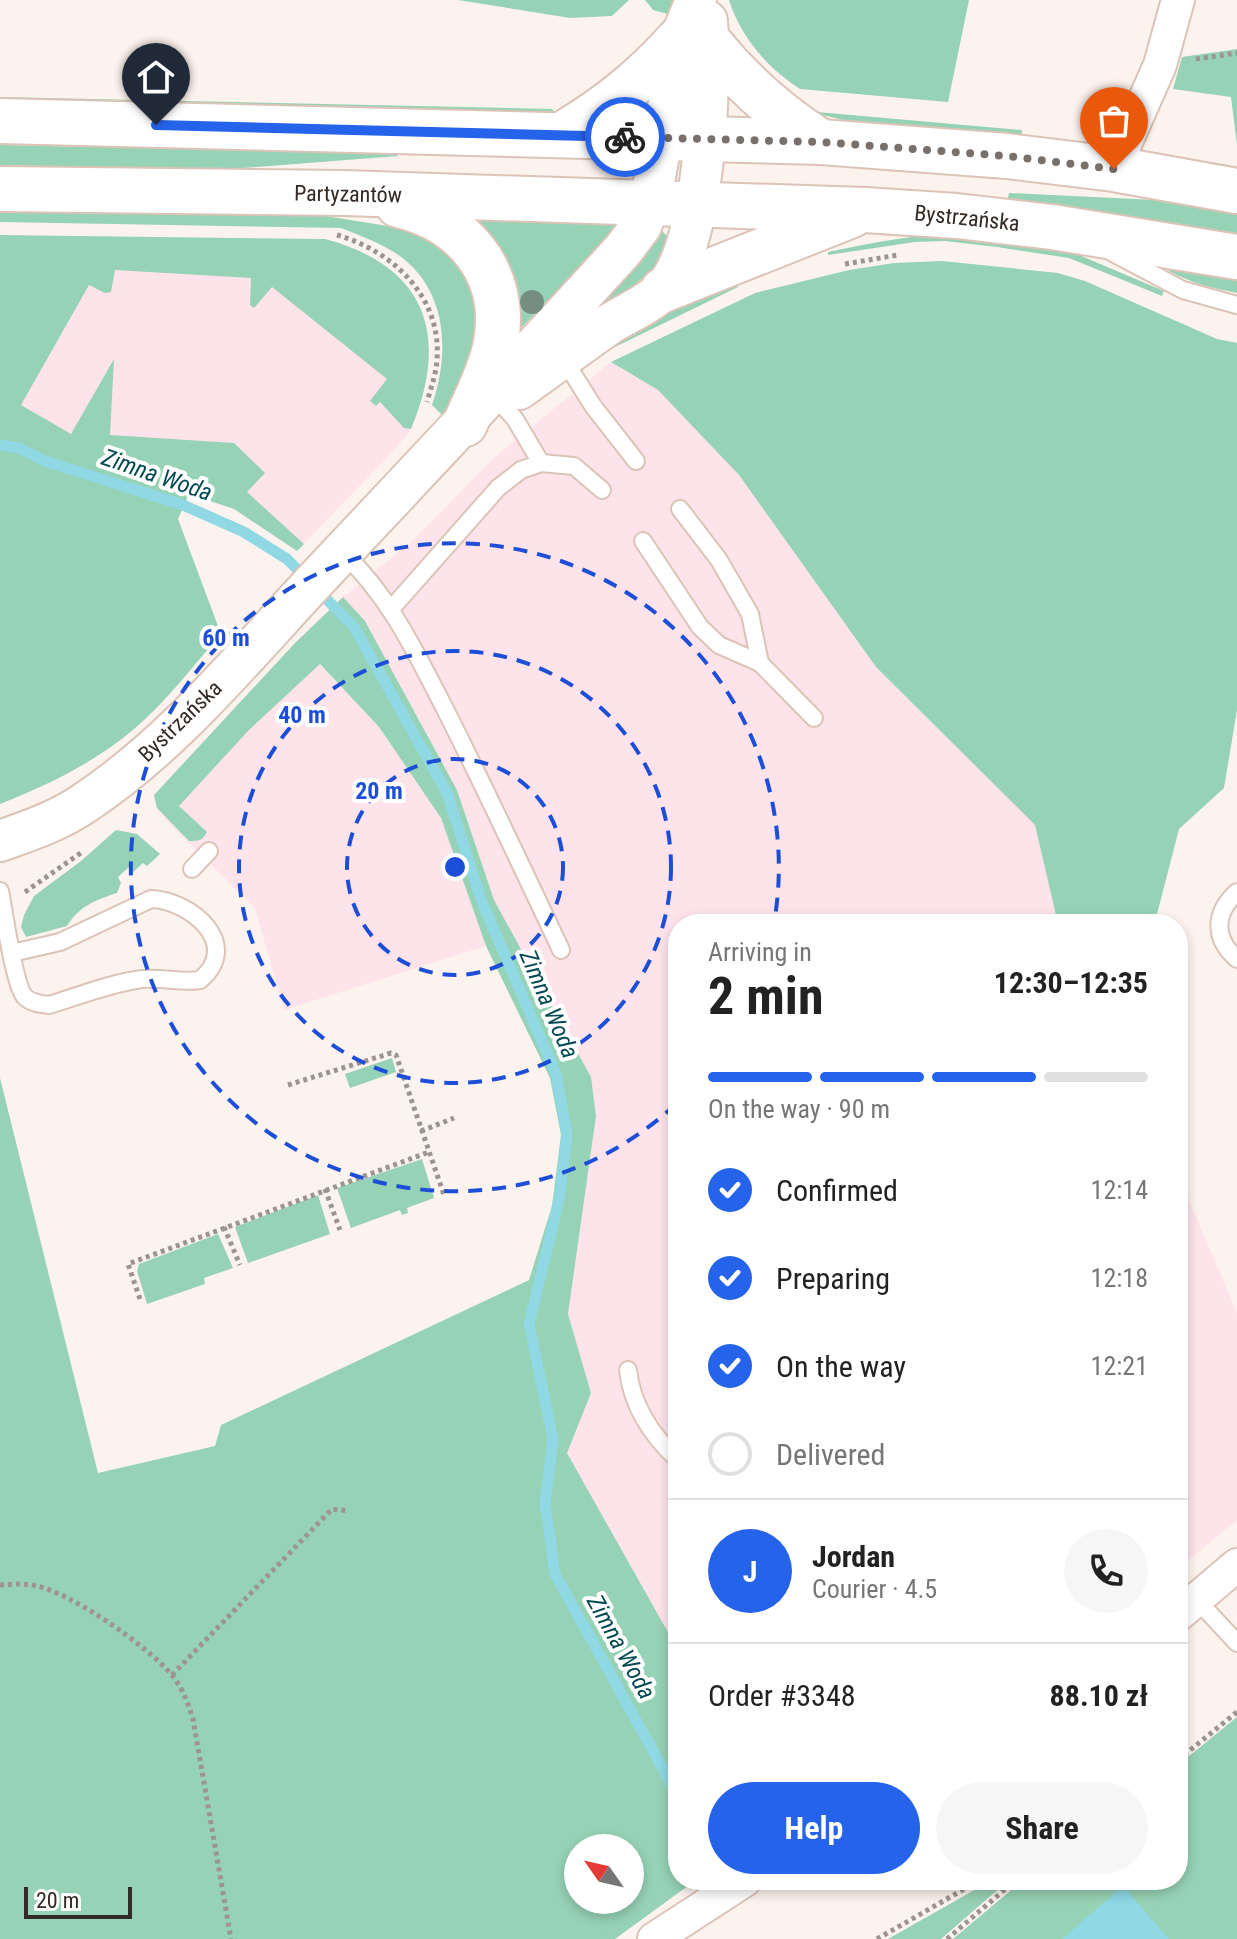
<!DOCTYPE html>
<meta charset="utf-8">
<style>
:root{--surface:#fff;--page:#f6f6f6;--text:#222;--muted:#767676;--line:#e0e0e0;--accent:#2563eb}
body{margin:0;font-family:"Roboto Condensed",sans-serif;background:var(--page);color:var(--text);height:100vh;display:flex;flex-direction:column;font-size:30px;white-space:nowrap}
*{box-sizing:border-box;margin:0}
p{font-size:26px;color:var(--muted)}
.icon{flex:none;width:44px;height:44px;fill:none;stroke:currentColor;stroke-width:2;stroke-linecap:round;stroke-linejoin:round}
.map{position:relative;flex:1;overflow:hidden}
.panel{position:absolute;left:668px;top:914px;width:520px;height:976px;display:flex;flex-direction:column;background:var(--surface);border-radius:32px;box-shadow:0 4px 12px #0003}
.panel>*{flex:none}
.needle{width:52px;rotate:304deg}
.controls{position:absolute;left:564px;top:1834px;display:grid;gap:16px}
.controls a{display:grid;place-items:center;width:80px;height:80px;border-radius:50%;background:var(--surface);box-shadow:0 4px 12px #0003;font-size:40px}
.scale{position:absolute;left:24px;bottom:20px;width:108px;box-sizing:border-box;padding-left:8px;border:4px solid #332a25;border-top:0;font-size:22px;line-height:28px;white-space:nowrap;color:#332a25;-webkit-text-stroke:6px #fff;paint-order:stroke}
.pin{position:absolute;display:grid;place-items:center;width:68px;height:68px;color:#fff;margin:-82px -34px;border-radius:50% 50% 50% 0;rotate:-45deg;box-shadow:0 0 8px #0007}
.pin .icon{rotate:45deg}
.courier{position:absolute;display:grid;place-items:center;width:80px;height:80px;margin:-40px;border:6px solid #2563eb;border-radius:50%;background:#fff;color:#222;box-shadow:0 2px 10px #0007}
.overview em{font-style:normal;font-weight:700}
.overview div{display:flex;flex-direction:column-reverse}
.overview{display:flex;align-items:center;justify-content:space-between;height:136px;padding:0 40px}
h1{font-size:52px;font-weight:700;line-height:60px}
.bar{display:grid;grid-template-columns:repeat(4,1fr);gap:12px 8px;align-content:center;height:96px;padding:0 40px}
.bar i{height:10px;border-radius:6px;background:var(--line)}
.bar .selected{background:var(--accent)}
.bar p{grid-column:span 4}
.line{display:flex;align-items:center;gap:20px;padding:0 40px;border-top:2px solid var(--line)}
.line div{flex:1}
.round{display:grid;place-items:center;flex:none;width:84px;height:84px;border-radius:42px;background:var(--page)}
ol{padding:0 40px;list-style:none}
li{display:flex;align-items:center;gap:24px;height:88px}
li p{margin-inline-start:auto}
li .icon{padding:8px;border-radius:50%;background:var(--accent);color:#fff;stroke-width:4}
li:last-child{color:var(--muted)}
li i{width:44px;height:44px;border:4px solid var(--line);border-radius:50%}
.cta{display:flex;gap:16px;margin-top:auto;padding:16px 40px}
.cta a{flex:1;height:92px;border-radius:48px;background:var(--accent);color:#fff;font-size:32px;font-weight:700;line-height:92px;text-align:center}
.cta a+a{background:var(--page);color:var(--text)}
.map>svg:first-child{display:block}
.commercial{fill:#fee3ea}
.green{fill:#96d2b5;fill-rule:evenodd}
.water{fill:#8fd8e4}
.lines{fill:none;stroke-linecap:round;stroke-linejoin:round}
.stream{stroke:#8fd8e4;stroke-width:11}
.service-casing{stroke:#dcc3b7;stroke-width:20}
.minor-casing{stroke:#dcc3b7;stroke-width:36}
.tertiary-casing{stroke:#dcc3b7;stroke-width:44}
.secondary-casing{stroke:#dcc3b7;stroke-width:48}
.path{stroke:#9e948f;stroke-width:5;stroke-dasharray:4 4;stroke-linecap:butt}
.service{stroke:#fff;stroke-width:16}
.minor{stroke:#fff;stroke-width:32}
.tertiary{stroke:#fff;stroke-width:40}
.secondary{stroke:#fff;stroke-width:44}
.tree{fill:#768e82}
.done{stroke:#7a706b;stroke-width:8;stroke-dasharray:0 14.4}
.route{stroke:#2563eb;stroke-width:10}
.ring{fill:none;stroke:#1d4ed8;stroke-width:4;stroke-dasharray:14 10}
.labels{text-anchor:middle;dominant-baseline:central;stroke-width:8;stroke-linejoin:round;paint-order:stroke}
.street-label{font-size:22px;fill:#332a25;stroke:#fff}
.water-label{font-size:24px;font-style:italic;fill:#054a53;stroke:#fff}
.centre{fill:#1d4ed8;stroke:#fff;stroke-width:4}
.ring-label{font-size:24px;text-anchor:middle;font-weight:bold;fill:#1d4ed8;stroke:#fff;stroke-width:8;stroke-linejoin:round;paint-order:stroke}
</style>
<div class="map">
<svg width="1237" height="1939" viewBox="0 0 1237 1939">
<rect width="100%" height="100%" fill="#fdf3ee"/>
<g class="commercial">
<polygon points="0,235 252,273 398,379 404,428 411,429 396,448 297,551 234,509 53,446 0,442"/>
<polygon points="611,362 658,390 739,475 876,667 1035,825 1058,924 678,924 678,1650 567,1453 591,1393 568,1314 596,1116 591,1077 494,900 457,790 365,621 343,597 412,541 495,457"/>
<polygon points="319,664 379,727 441,818 486,946 284,1010 255,908 169,823 157,808 154,795"/>
<polygon points="1178,1174 1237,1313 1237,1520 1178,1569"/>
</g>
<g class="green">
<polygon points="458,0 629,0 612,16 570,18"/>
<polygon points="645,0 673,0 668,14 653,10"/>
<path d="M729 0H969L948 102 800 89C768 69 740 36 729 0Z"/>
<polygon points="1237,49 1237,145 1231,97 1173,89 1182,57"/>
<polygon points="0,97 552,109 556,114 0,103"/>
<polygon points="806,111 1022,130 1021,138 856,123"/>
<polygon points="0,145 397,153 398,156 217,170 0,165"/>
<polygon points="1009,193 1156,200 1237,215 1237,233 1008,198"/>
<path d="M0 208 319 215 413 230 456 253 483 314 461 396 442 415 432 405C450 353 448 289 397 254 380 243 359 235 341 228L0 222Z"/>
<polygon points="481,219 618,222 619,226 522,327 517,324 478,223"/>
<polygon points="662,231 669,238 659,262 646,275 629,290 589,314"/>
<path d="M945 234 1072 252 1164 291 1162 296 1069 258 997 247 945 241 915 242 828 255V252C867 244 905 236 945 234Z"/>
<path d="M0 235 325 239C427 266 450 336 411 429L404 428 380 402 376 406 370 401 387 379 272 287 254 308 250 305 251 278 115 270 111 292 105 293 89 285 21 405 71 434 114 359 110 435 234 443 265 473 247 492 304 544 297 551 234 509 189 494 178 519 221 634C193 666 166 702 134 729 94 763 48 785 0 804Z"/>
<polygon points="942,261 1058,273 1085,281 1217,339 1237,343 1237,710 1224,788 1179,829 1156,918 1156,924 1058,924 1035,825 876,667 739,475 658,390 611,362 755,293 849,270 894,263"/>
<path d="M1168 267 1237 277V293C1212 288 1191 283 1169 271Z"/>
<polygon points="736,278 738,287 615,347 623,335 636,324"/>
<path d="M343 597 365 621 457 790 494 900 591 1077 596 1116 568 1314 591 1393 567 1453 678 1650V1880H696L615 1939H0V1078L98 1473 215 1446 221 1425 529 1280 552 1206 561 1135 550 1078 486 946 441 818 379 727 320 664 249 730 179 806 207 832C202 841 199 841 189 841L157 808 154 795 295 643ZM630 1848V1900H578V1848Z"/>
<path d="M116 830 137 834 160 854 147 866 143 863 133 872 129 867 118 877 121 883 117 893C96 900 79 906 67 926L26 937 21 927 24 915 34 896 81 861Z"/>
<polygon points="392,1058 396,1072 350,1088 345,1074"/>
<polygon points="422,1159 434,1198 407,1208 408,1213 402,1215 400,1210 351,1228 337,1188"/>
<polygon points="318,1195 330,1234 248,1263 235,1227"/>
<polygon points="218,1234 233,1268 204,1278 205,1284 147,1304 137,1271 139,1264"/>
<polygon points="1237,1717 1237,1939 953,1939 1023,1880 1178,1880 1178,1765"/>
<polygon points="992,1880 1009,1880 941,1939 888,1939"/>
</g>
<polygon class="water" points="1123,1886 1169,1939 1062,1939"/>
<g class="lines">
<polyline class="stream" points="0,445 19,448 45,461 183,505 244,532 287,559 354,627 447,793 482,902 556,1074 567,1134 559,1200 529,1324 553,1439 545,1503 555,1574 678,1796"/>
<defs>
<g id="service">
<polyline points="1111,252 1183,290 1237,305"/>
<polyline points="563,358 593,406 636,461"/>
<polyline points="500,402 515,419 541,463"/>
<polyline points="680,509 719,560 750,614 760,663"/>
<polyline points="643,541 700,627 719,645 760,663 814,718"/>
<path d="M342 552C389 595 416 653 445 709 485 788 523 869 561 950"/>
<polyline points="391,609 498,488 521,470 541,463 574,466 602,490"/>
<polyline points="192,869 209,851"/>
<path d="M0 891C4 910 14 986 25 997 31 1003 40 1004 49 1005 79 996 111 983 142 979 162 977 181 983 200 980 243 944 190 900 151 899L60 942 12 953"/>
<path d="M1237 892C1214 913 1213 938 1237 959"/>
<path d="M628 1370C632 1406 651 1435 678 1460"/>
<polyline points="1197,1600 1237,1643"/>
</g>
<g id="minor">
<polyline points="1114,169 1160,65 1178,0"/>
<polyline points="1178,1615 1237,1565"/>
<polyline points="654,1939 745,1880"/>
</g>
<g id="tertiary">
<path d="M519 389C548 368 578 346 608 325 625 314 650 304 664 289 706 243 711 83 707 21"/>
<path d="M0 841C28 831 58 821 83 804 177 742 249 650 326 569 426 463 525 358 623 250L641 226 650 203 681 37 696 0"/>
</g>
<g id="secondary">
<path d="M709 42C741 82 777 114 821 142"/>
<polyline points="0,121 821,142 1007,156 1114,169 1237,191"/>
<path d="M563 134C610 106 644 78 681 37"/>
<polyline points="0,189 345,193 865,210 957,216 1052,227 1237,257"/>
<path d="M398 205C464 220 508 273 496 342 491 370 476 398 465 424"/>
<polyline points="663,290 852,215"/>
</g>
</defs>
<use href="#service" class="service-casing"/>
<use href="#minor" class="minor-casing"/>
<use href="#tertiary" class="tertiary-casing"/>
<use href="#secondary" class="secondary-casing"/>
<g class="path">
<polyline points="1196,59 1237,53"/>
<path d="M337 235C393 251 442 297 437 360 436 374 431 388 427 402"/>
<polyline points="845,264 898,255"/>
<polyline points="25,892 82,852"/>
<polyline points="288,1085 391,1053 396,1055 444,1195"/>
<polyline points="421,1131 454,1118"/>
<polyline points="325,1189 340,1230"/>
<polyline points="224,1227 240,1265"/>
<polyline points="140,1299 128,1264 429,1152"/>
<path d="M0 1585C12 1584 25 1583 37 1586 73 1594 147 1646 171 1674 182 1687 188 1703 193 1719L231 1939"/>
<polyline points="172,1675 332,1509 349,1511"/>
<polyline points="1178,1760 1237,1712"/>
<polyline points="877,1939 980,1880"/>
<polyline points="947,1939 1016,1880"/>
</g>
<use href="#service" class="service"/>
<use href="#minor" class="minor"/>
<use href="#tertiary" class="tertiary"/>
<use href="#secondary" class="secondary"/>
</g>
<circle class="tree" cx="532" cy="302" r="12"/>
<g class="lines">
<polyline class="done" points="625,137 821,142 1007,156 1114,169"/>
<polyline class="route" points="156,125 625,137"/>
</g>
<g class="ring">
<circle cx="455" cy="867" r="108"/>
<circle cx="455" cy="867" r="216"/>
<path d="M676 1104A324 324 0 1 1 774 923"/>
</g>
<g class="labels">
<g class="street-label">
<text transform="translate(348 194) rotate(1)">Partyzantów</text>
<text transform="translate(967 218) rotate(6)">Bystrzańska</text>
<text transform="translate(180 721) rotate(-44)">Bystrzańska</text>
</g>
<g class="water-label">
<text transform="translate(157 475) rotate(19)">Zimna Woda</text>
<text transform="translate(549 1004) rotate(67)">Zimna Woda</text>
<text transform="translate(621 1647) rotate(61)">Zimna Woda</text>
</g>
</g>
<circle cx="455" cy="867" r="12" class="centre"/>
<g class="ring-label">
<text x="226" y="646">60 m</text>
<text x="302" y="723">40 m</text>
<text x="379" y="799">20 m</text>
</g>
</svg>
<div class="controls">
<a><svg class="needle" viewBox="-14 -14 28 28"><path d="M0-13l5 13h-10z" fill="#e53935"/><path d="M0 13l5-13h-10z" fill="#767676"/></svg></a>
</div>
<div class="scale">20 m</div>
<div class="pin" style="left:1114px;top:169px;background:#ea580c"><svg class="icon" aria-label="bag" viewBox="0 0 24 24"><path d="M5 8h14l-1 12H6zM9 8a3 3 0 0 1 6 0"/></svg></div>
<div class="pin" style="left:156px;top:125px;background:#1f2937"><svg class="icon" aria-label="home" viewBox="0 0 24 24"><path d="M3 11l9-7 9 7M6 9v11h12V9"/></svg></div>
<div class="courier" style="left:625px;top:137px"><svg class="icon" aria-label="bike" viewBox="0 0 24 24"><circle cx="6" cy="16" r="4"/><circle cx="18" cy="16" r="4"/><path d="M6 16l4-8h5l3 8M10 8l3 8H6M13 5h3"/></svg></div>
<section class="panel">
<div class="overview"><div><h1>2 min</h1><p>Arriving in</p></div><em>12:30–12:35</em></div>
<div class="bar"><i class="selected"></i><i class="selected"></i><i class="selected"></i><i></i><p>On the way · 90 m</p></div>
<ol>
<li><svg class="icon" aria-label="check" viewBox="0 0 24 24"><path d="M5 12l5 5 9-10"/></svg>Confirmed<p>12:14</p></li>
<li><svg class="icon" aria-label="check" viewBox="0 0 24 24"><path d="M5 12l5 5 9-10"/></svg>Preparing<p>12:18</p></li>
<li><svg class="icon" aria-label="check" viewBox="0 0 24 24"><path d="M5 12l5 5 9-10"/></svg>On the way<p>12:21</p></li>
<li><i></i>Delivered</li>
</ol>
<div class="line" style="height:144px"><b class="round" style="background:var(--accent);color:#fff">J</b><div><b>Jordan</b><p>Courier · 4.5</p></div><a class="round"><svg class="icon" aria-label="phone" viewBox="0 0 24 24"><path d="M5 4h4l2 5-3 2q2 4 5 5l2-3 5 2v4C11 20 4 13 5 4z"/></svg></a></div>
<div class="line" style="height:104px"><div>Order #3348</div><b>88.10 zł</b></div>
<div class="cta"><a>Help</a><a>Share</a></div>
</section>
</div>
